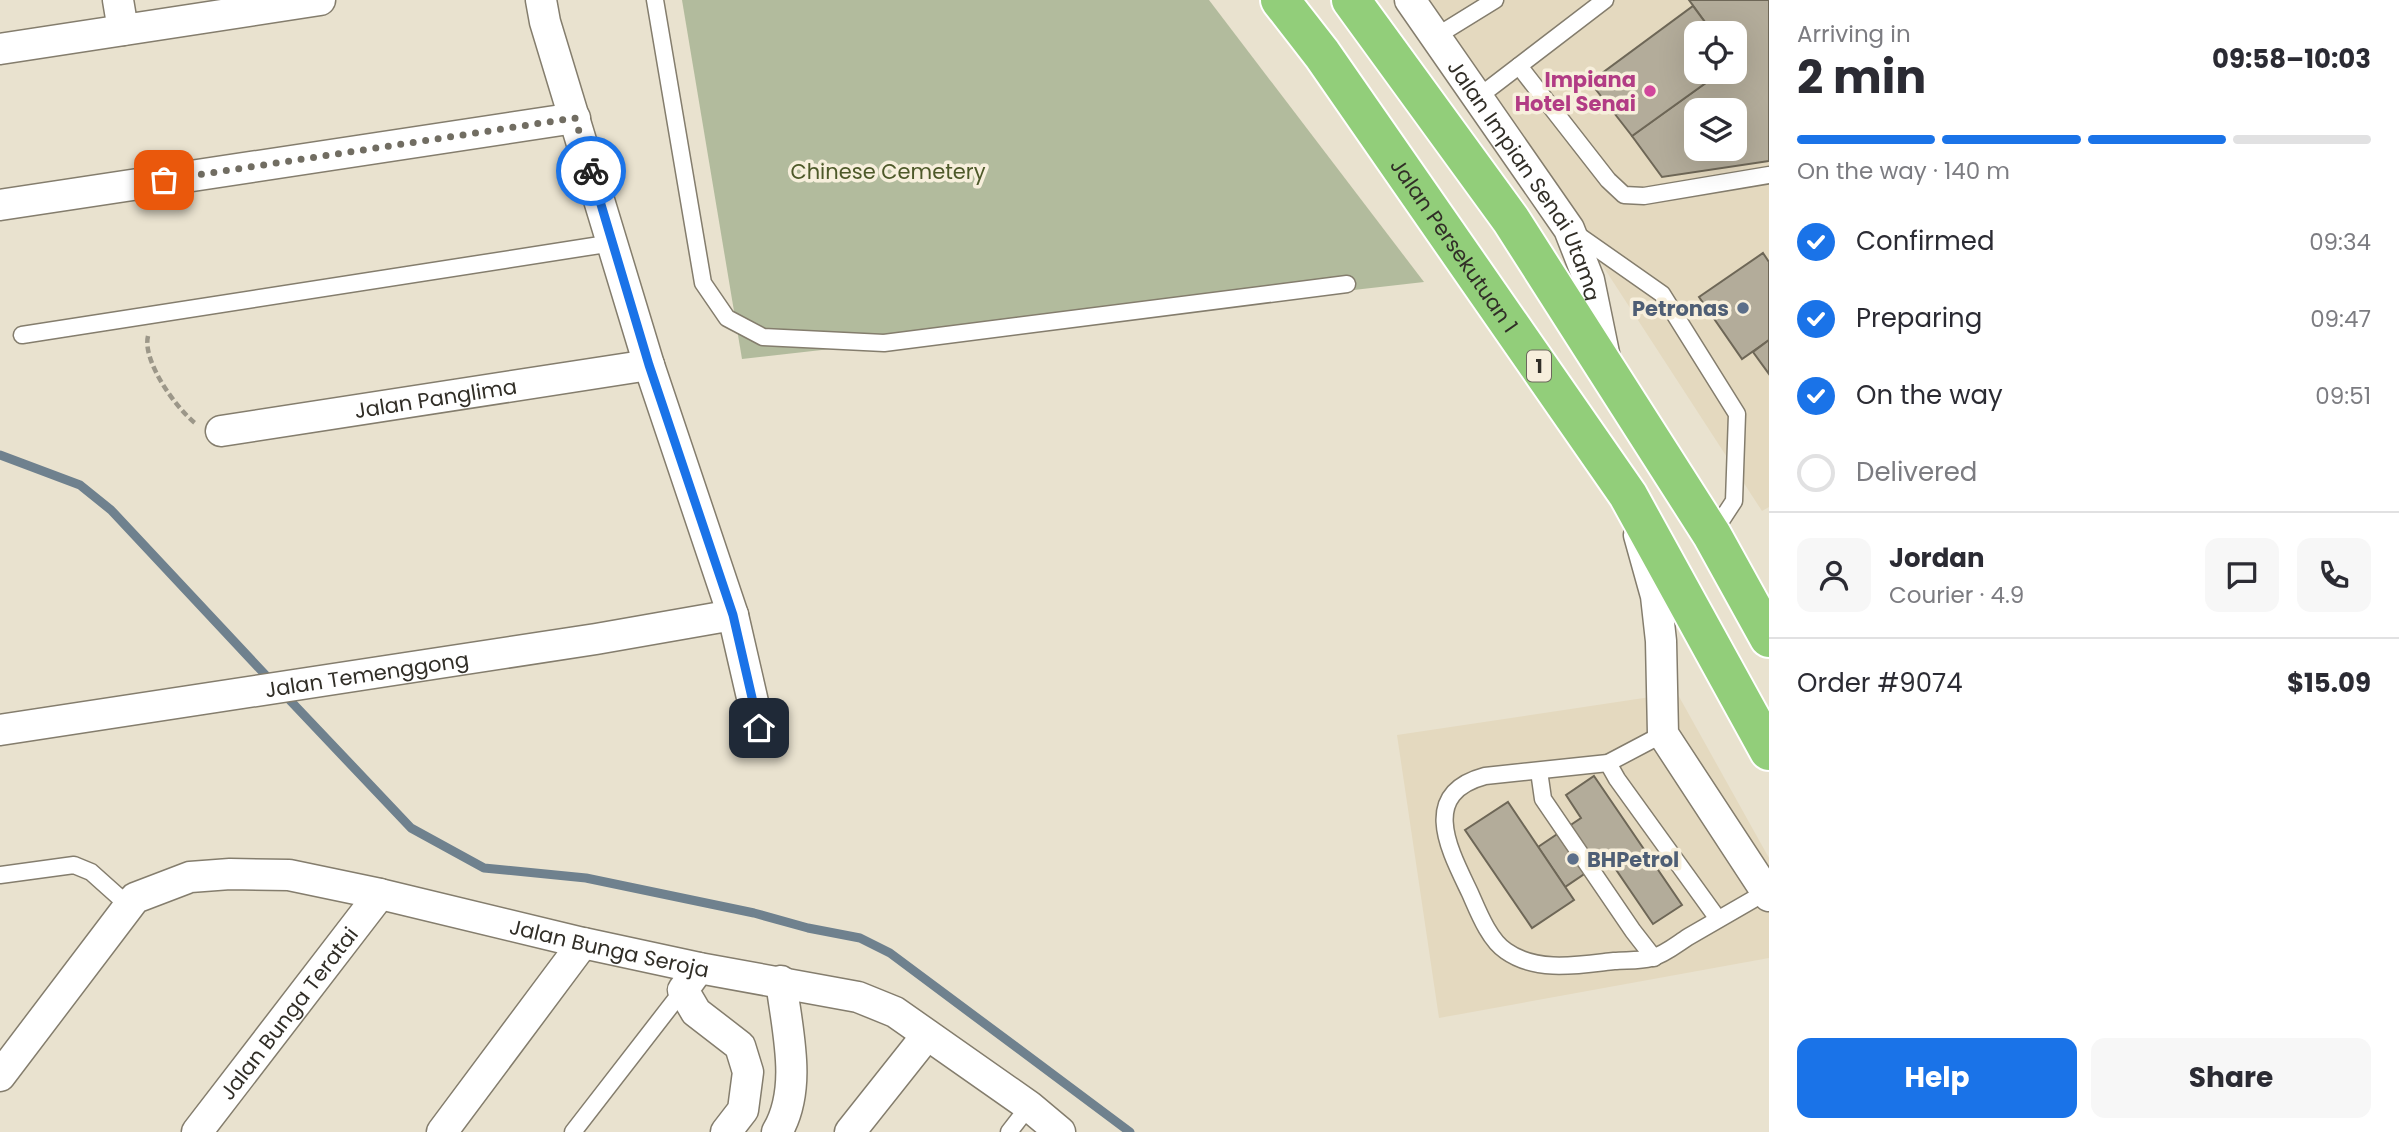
<!DOCTYPE html>
<meta charset="utf-8">
<style>
:root{--surface:#fff;--page:#f7f7f7;--text:#2b2b33;--muted:#7c7c81;--line:#e1e1e2;--accent:#1a73e8}
body{margin:0;font-family:Poppins,sans-serif;background:var(--page);color:var(--text);height:100vh;display:flex;flex-direction:column;font-size:26px;white-space:nowrap}
*{box-sizing:border-box;margin:0}
p{font-size:23px;color:var(--muted)}
.icon{flex:none;width:38px;height:38px;fill:none;stroke:currentColor;stroke-width:2;stroke-linecap:round;stroke-linejoin:round}
.map{position:relative;flex:1;overflow:hidden}
.side{display:flex;flex-direction:column;background:var(--surface);width:630px}
.side>*{flex:none}
.tools{position:absolute;left:1684px;top:21px;display:grid;gap:14px}
.tools a{display:grid;place-items:center;width:63px;height:63px;border-radius:14px;background:var(--surface);box-shadow:0 7px 28px #0002;font-size:35px}
.pin{position:absolute;display:grid;place-items:center;width:60px;height:60px;color:#fff;margin:-30px;border-radius:14px;box-shadow:0 4px 10px #0006}
.courier{position:absolute;display:grid;place-items:center;width:70px;height:70px;margin:-35px;border:5px solid #1a73e8;border-radius:50%;background:#fff;color:#222;box-shadow:0 2px 9px #0007}
.summary em{font-style:normal;font-weight:700}
.summary div{display:flex;flex-direction:column-reverse}
.summary{display:flex;align-items:center;justify-content:space-between;height:119px;padding:0 28px}
h1{font-size:46px;font-weight:700;line-height:52px}
.bar{display:grid;grid-template-columns:repeat(4,1fr);gap:10px 7px;align-content:center;height:84px;padding:0 28px}
.bar i{height:9px;border-radius:5px;background:var(--line)}
.bar .on{background:var(--accent)}
.bar p{grid-column:span 4}
.line{display:flex;align-items:center;gap:18px;padding:0 28px;border-top:2px solid var(--line)}
.line div{flex:1}
.round{display:grid;place-items:center;flex:none;width:74px;height:74px;border-radius:14px;background:var(--page)}
ol{padding:0 28px;list-style:none}
li{display:flex;align-items:center;gap:21px;height:77px}
li p{margin-inline-start:auto}
li .icon{padding:7px;border-radius:50%;background:var(--accent);color:#fff;stroke-width:4}
li:last-child{color:var(--muted)}
li i{width:38px;height:38px;border:4px solid var(--line);border-radius:50%}
.button{display:flex;gap:14px;margin-top:auto;padding:14px 28px}
.button a{flex:1;height:80px;border-radius:14px;background:var(--accent);color:#fff;font-size:28px;font-weight:700;line-height:80px;text-align:center}
.button a+a{background:var(--page);color:var(--text)}
main{display:flex;flex:1;min-height:0}
.map>svg:first-child{display:block}
.built{fill:#e4d9bf;fill-rule:evenodd}
.green{fill:#b2bb9d}
.lines{fill:none;stroke-linecap:round;stroke-linejoin:round}
.stream{stroke:#6f818e;stroke-width:9}
.building{fill:#b3ac9a;stroke:#6e6757;stroke-width:2;fill-rule:evenodd}
.service-casing{stroke:#847d6d;stroke-width:19}
.minor-casing{stroke:#847d6d;stroke-width:33}
.trunk-casing{stroke:#fff;stroke-width:42}
.path{stroke:#9c9789;stroke-width:4.5;stroke-dasharray:7 3.5;stroke-linecap:butt}
.service{stroke:#fff;stroke-width:16}
.minor{stroke:#fff;stroke-width:30}
.trunk{stroke:#92ce7a;stroke-width:38}
.done{stroke:#716d62;stroke-width:7;stroke-dasharray:0 12.6}
.route{stroke:#1a73e8;stroke-width:9}
.hotel-dot{fill:#d1479c;stroke:#f7efdc;stroke-width:2.5}
.service-dot{fill:#5c6f8a;stroke:#f7efdc;stroke-width:2.5}
.labels{text-anchor:middle;dominant-baseline:central;stroke-width:7;stroke-linejoin:round;paint-order:stroke}
.shield{fill:#f7efdc;stroke:#6c685d;stroke-width:2}
.shield-label{font-size:19px;font-weight:bold;fill:#312e27}
.hotel-label{font-size:21px;font-weight:bold;fill:#b23c85;stroke:#f7efdc;text-anchor:end}
.park-label{font-size:21px;fill:#4d5929;stroke:#f7efdc}
.street-label{font-size:21px;fill:#312e27;stroke:#f7efdc}
.service-label{font-size:21px;font-weight:bold;fill:#4e5e75;stroke:#f7efdc;text-anchor:end}
</style>
<main>
<div class="map">
<svg width="1769" height="1132" viewBox="0 0 1769 1132">
<rect width="100%" height="100%" fill="#e9e2cf"/>
<g class="built">
<path d="M1430 0H1769V507L1762 511ZM1696 33H1734V72H1696ZM1696 110H1734V149H1696Z"/>
<polygon points="1677,693 1769,858 1769,958 1439,1018 1397,735"/>
</g>
<polygon class="green" points="682,0 1209,0 1424,282 742,359"/>
<g class="lines">
<g class="stream">
<polyline points="0,455 80,485 111,510 273,683"/>
<polyline points="283,693 411,828 484,868 586,878 754,913 808,928 860,938 890,953 1130,1132"/>
</g>
</g>
<g class="building">
<path d="M1689 0H1769V161L1662 177 1632 136 1721 72H1734V33H1713ZM1696 110H1734V149H1696Z"/>
<polygon points="1693,6 1713,33 1696,33 1696,72 1721,72 1632,136 1590,82"/>
<polygon points="1763,253 1769,262 1769,340 1742,359 1699,297"/>
<polygon points="1769,340 1769,374 1753,352"/>
<polygon points="1594,776 1682,905 1653,924 1608,858 1565,887 1538,847 1581,818 1566,795"/>
<polygon points="1508,802 1574,900 1532,928 1465,830"/>
</g>
<g class="lines">
<defs>
<g id="service">
<polyline points="655,0 703,283 727,318 763,337 884,343 1347,284"/>
<polyline points="1435,37 1495,0"/>
<polyline points="1519,66 1608,180 1624,195 1644,196 1769,175"/>
<polyline points="1477,98 1605,0"/>
<polyline points="1575,233 1662,294 1737,414 1734,501 1713,533"/>
<polyline points="22,335 613,243"/>
<path d="M1663 734 1608 763 1485 776C1418 794 1450 851 1470 893 1478 911 1489 940 1506 951 1537 973 1579 965 1614 961 1626 960 1640 961 1651 958 1664 955 1677 944 1688 937 1714 922 1740 907 1766 892"/>
<polyline points="1608,763 1617,779 1718,919"/>
<polyline points="1539,771 1543,799 1633,931 1654,958"/>
<polyline points="0,875 74,865 91,872 129,906"/>
<polyline points="573,1132 683,990"/>
<polyline points="1009,1132 1029,1106"/>
</g>
<g id="minor">
<polyline points="118,0 123,30"/>
<polyline points="541,0 545,22 649,365 733,615 759,728"/>
<path id="s1" d="M1410 0 1569 229 1589 280 1605 358"/>
<polyline points="0,49 320,0"/>
<polyline points="0,205 575,118"/>
<path id="s2" d="M221 431 649 365"/>
<polyline points="1639,535 1656,596 1661,641 1663,734 1769,896"/>
<path id="s3" d="M0 730 596 639 733 615"/>
<polyline points="699,968 683,990 696,1012 740,1046 748,1072 743,1110 726,1132"/>
<path id="s4" d="M0 1076 135 898 190 877 230 874 289 875 380 894 583 943 699 968 858 997 895 1012 1029 1106 1060 1132"/>
<path id="s5" d="M197 1132 380 894"/>
<polyline points="442,1132 583,943"/>
<path d="M777 1132C803 1088 787 1030 781 981"/>
<polyline points="850,1132 927,1035"/>
</g>
<g id="trunk">
<path id="s6" d="M1280 0 1322 54 1628 495 1769 751"/>
<polyline points="1351,0 1511,220 1712,535 1769,638"/>
</g>
</defs>
<use href="#service" class="service-casing"/>
<use href="#minor" class="minor-casing"/>
<use href="#trunk" class="trunk-casing"/>
<path class="path" d="M148 336C142 361 176 408 195 423"/>
<use href="#service" class="service"/>
<use href="#minor" class="minor"/>
<use href="#trunk" class="trunk"/>
</g>
<g class="lines">
<polyline class="done" points="164,180 575,118 591,171"/>
<polyline class="route" points="591,171 649,365 733,615 759,728"/>
</g>
<circle class="hotel-dot" cx="1650" cy="91" r="7"/>
<g class="service-dot">
<circle cx="1743" cy="308" r="7"/>
<circle cx="1573" cy="859" r="7"/>
</g>
<g class="labels">
<rect class="shield" x="1527" y="350.5" width="24" height="31" rx="5"/>
<g class="shield-label">
<text x="1539" y="366">1</text>
</g>
<g class="hotel-label">
<text x="1636" y="79">Impiana<tspan x="1636" dy="24">Hotel Senai</tspan></text>
</g>
<g class="park-label">
<text x="888" y="171">Chinese Cemetery</text>
</g>
<g class="street-label">
<text stroke="none"><textPath href="#s1" startOffset="215">Jalan Impian Senai Utama</textPath></text>
<text stroke="none"><textPath href="#s6" startOffset="301">Jalan Persekutuan 1</textPath></text>
<text stroke="none"><textPath href="#s2" startOffset="217">Jalan Panglima</textPath></text>
<text stroke="none"><textPath href="#s3" startOffset="371">Jalan Temenggong</textPath></text>
<text stroke="none"><textPath href="#s4" startOffset="710">Jalan Bunga Seroja</textPath></text>
<text stroke="none"><textPath href="#s5" startOffset="150">Jalan Bunga Teratai</textPath></text>
</g>
<g class="service-label">
<text x="1729" y="308">Petronas</text>
<text x="1587" y="859" text-anchor="start">BHPetrol</text>
</g>
</g>
</svg>
<div class="tools">
<a><svg class="icon" aria-label="locate" viewBox="0 0 24 24"><circle cx="12" cy="12" r="6"/><path d="M12 2v4M12 18v4M2 12h4M18 12h4"/></svg></a>
<a><svg class="icon" aria-label="layers" viewBox="0 0 24 24"><path d="M12 4l9 5-9 5-9-5zM3 14l9 5 9-5"/></svg></a>
</div>
<div class="pin" style="left:164px;top:180px;background:#ea580c"><svg class="icon" aria-label="bag" viewBox="0 0 24 24"><path d="M5 8h14l-1 12H6zM9 8a3 3 0 0 1 6 0"/></svg></div>
<div class="pin" style="left:759px;top:728px;background:#1f2937"><svg class="icon" aria-label="home" viewBox="0 0 24 24"><path d="M3 11l9-7 9 7M6 9v11h12V9"/></svg></div>
<div class="courier" style="left:591px;top:171px"><svg class="icon" aria-label="bike" viewBox="0 0 24 24"><circle cx="6" cy="16" r="4"/><circle cx="18" cy="16" r="4"/><path d="M6 16l4-8h5l3 8M10 8l3 8H6M13 5h3"/></svg></div>
</div>
<section class="side">
<div class="summary"><div><h1>2 min</h1><p>Arriving in</p></div><em>09:58–10:03</em></div>
<div class="bar"><i class="on"></i><i class="on"></i><i class="on"></i><i></i><p>On the way · 140 m</p></div>
<ol>
<li><svg class="icon" aria-label="check" viewBox="0 0 24 24"><path d="M5 12l5 5 9-10"/></svg>Confirmed<p>09:34</p></li>
<li><svg class="icon" aria-label="check" viewBox="0 0 24 24"><path d="M5 12l5 5 9-10"/></svg>Preparing<p>09:47</p></li>
<li><svg class="icon" aria-label="check" viewBox="0 0 24 24"><path d="M5 12l5 5 9-10"/></svg>On the way<p>09:51</p></li>
<li><i></i>Delivered</li>
</ol>
<div class="line" style="height:126px"><a class="round"><svg class="icon" aria-label="person" viewBox="0 0 24 24"><circle cx="12" cy="8" r="4"/><path d="M4 21q1-7 8-7t8 7"/></svg></a><div><b>Jordan</b><p>Courier · 4.9</p></div><a class="round"><svg class="icon" aria-label="chat" viewBox="0 0 24 24"><path d="M4 5h16v11H9l-5 4z"/></svg></a><a class="round"><svg class="icon" aria-label="phone" viewBox="0 0 24 24"><path d="M5 4h4l2 5-3 2q2 4 5 5l2-3 5 2v4C11 20 4 13 5 4z"/></svg></a></div>
<div class="line" style="height:91px"><div>Order #9074</div><b>$15.09</b></div>
<div class="button"><a>Help</a><a>Share</a></div>
</section>
</main>
